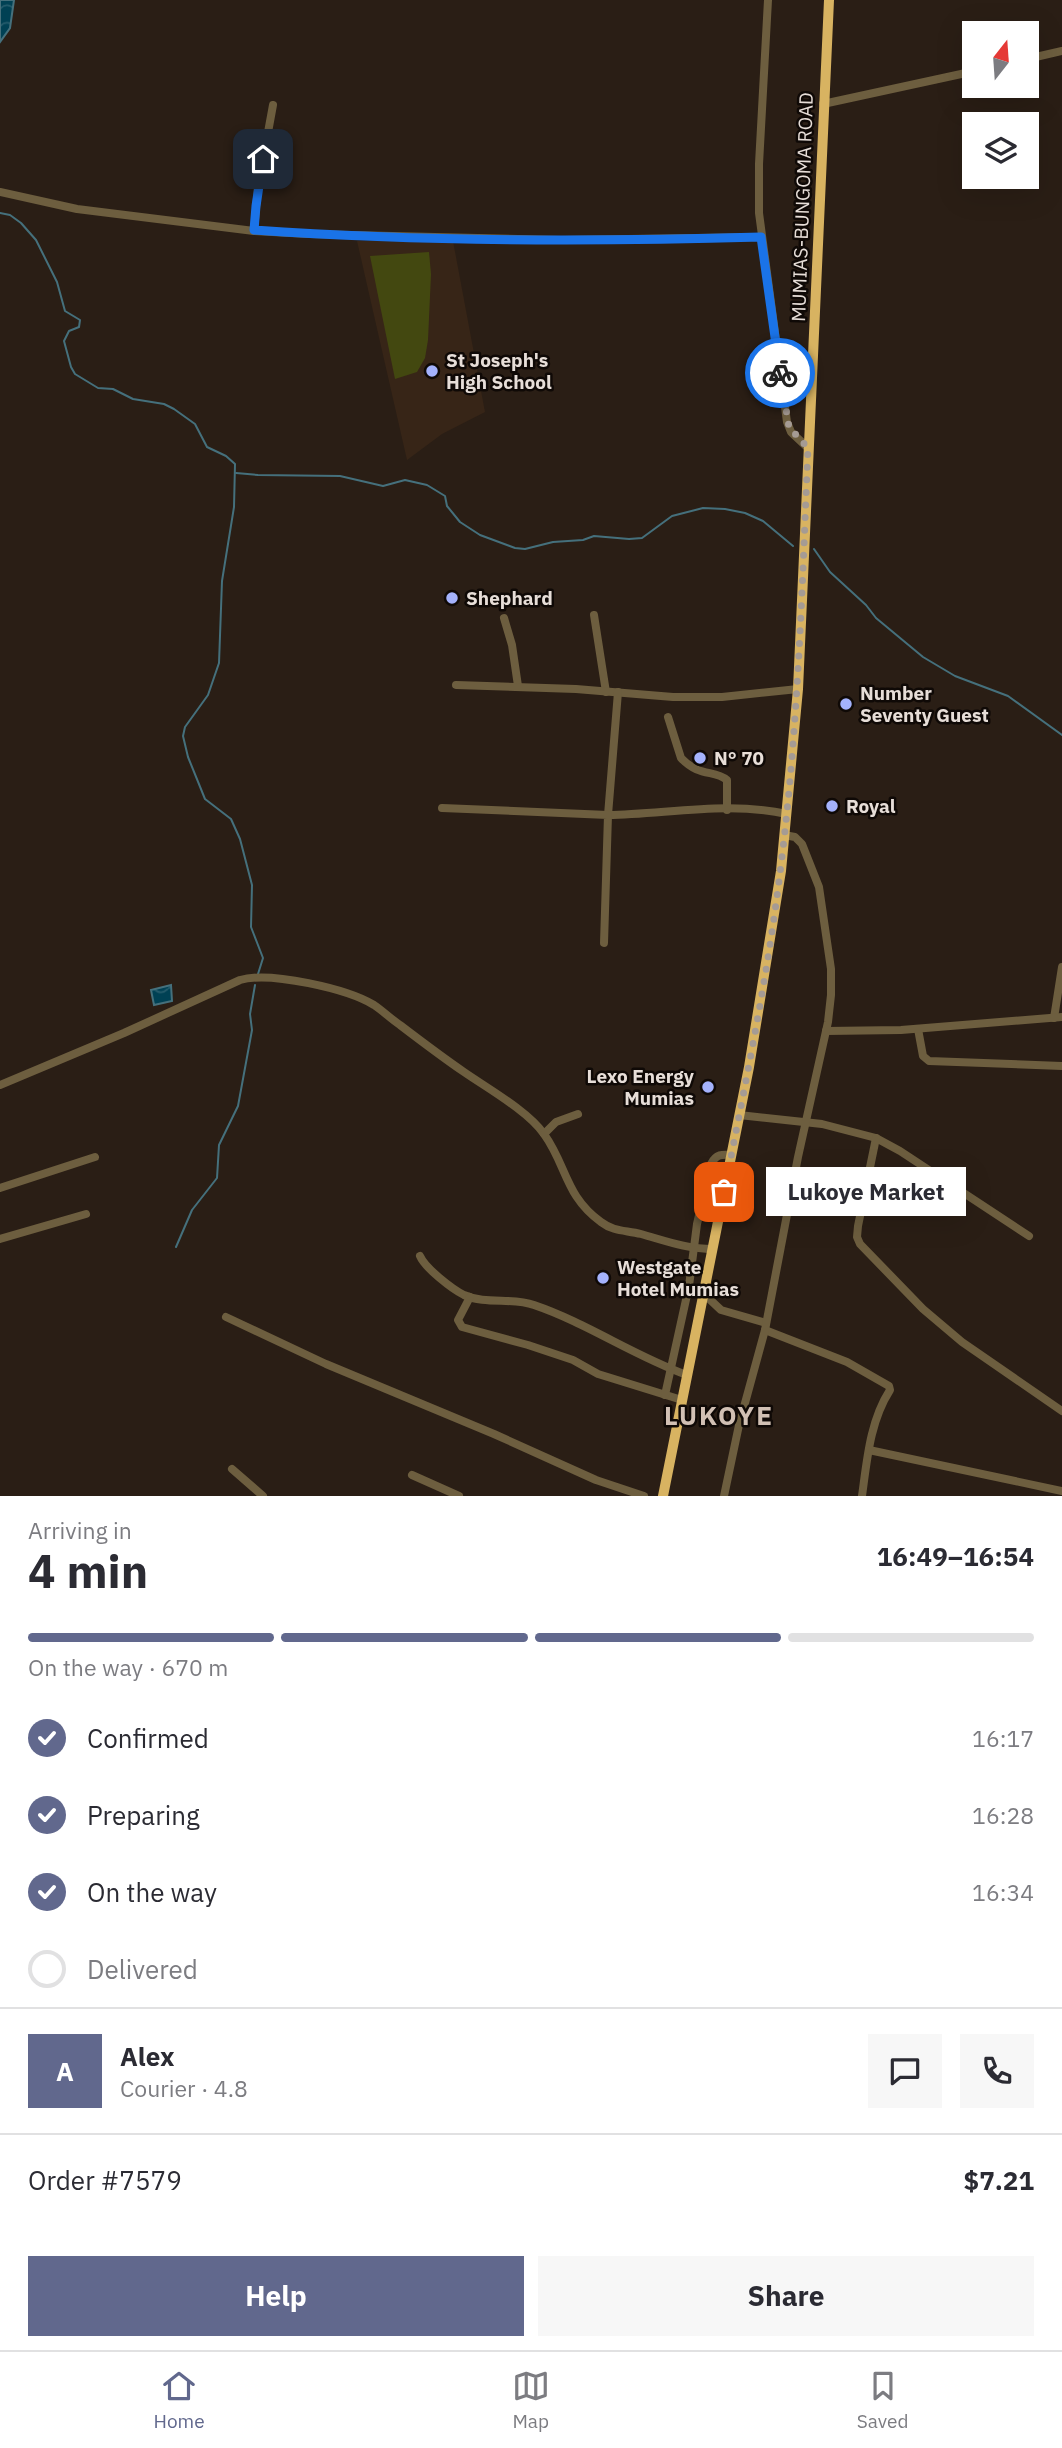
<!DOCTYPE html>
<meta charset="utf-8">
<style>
:root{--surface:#fff;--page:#f7f7f7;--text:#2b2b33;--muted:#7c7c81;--line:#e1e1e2;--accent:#61688d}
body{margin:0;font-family:"IBM Plex Sans",sans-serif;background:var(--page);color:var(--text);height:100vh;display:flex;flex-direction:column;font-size:26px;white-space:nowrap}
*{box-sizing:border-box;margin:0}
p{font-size:23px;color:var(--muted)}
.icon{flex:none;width:38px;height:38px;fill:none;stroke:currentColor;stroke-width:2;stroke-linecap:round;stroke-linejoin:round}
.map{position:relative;height:1496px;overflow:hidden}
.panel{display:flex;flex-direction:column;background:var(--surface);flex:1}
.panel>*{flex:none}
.needle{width:46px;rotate:17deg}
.fabs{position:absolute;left:962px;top:21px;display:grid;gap:14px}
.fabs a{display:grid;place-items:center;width:77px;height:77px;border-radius:0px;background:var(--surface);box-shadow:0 7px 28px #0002;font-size:35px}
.pin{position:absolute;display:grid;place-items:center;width:60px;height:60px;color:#fff;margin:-30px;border-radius:14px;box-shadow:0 4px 10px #0006}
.courier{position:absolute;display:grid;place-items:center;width:70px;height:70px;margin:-35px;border:5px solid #1a73e8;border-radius:50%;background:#fff;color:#222;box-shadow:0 2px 9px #0007}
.bubble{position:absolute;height:49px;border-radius:0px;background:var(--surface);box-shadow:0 7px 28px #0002;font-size:23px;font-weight:800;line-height:49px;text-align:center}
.head em{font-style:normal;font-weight:800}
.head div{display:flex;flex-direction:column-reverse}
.head{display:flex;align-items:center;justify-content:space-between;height:119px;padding:0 28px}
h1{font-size:46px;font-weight:800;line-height:52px}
.bar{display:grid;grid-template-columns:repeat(4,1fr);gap:10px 7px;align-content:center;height:84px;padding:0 28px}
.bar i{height:9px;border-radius:5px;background:var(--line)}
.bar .on{background:var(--accent)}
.bar p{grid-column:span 4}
.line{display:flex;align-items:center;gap:18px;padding:0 28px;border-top:2px solid var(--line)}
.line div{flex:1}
.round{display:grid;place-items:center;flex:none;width:74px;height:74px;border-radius:0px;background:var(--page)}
ol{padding:0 28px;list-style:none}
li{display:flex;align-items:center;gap:21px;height:77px}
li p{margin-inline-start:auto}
li .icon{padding:7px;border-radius:50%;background:var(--accent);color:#fff;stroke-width:4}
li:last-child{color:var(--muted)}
li i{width:38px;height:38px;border:4px solid var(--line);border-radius:50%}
.cta{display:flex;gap:14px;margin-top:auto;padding:14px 28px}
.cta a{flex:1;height:80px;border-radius:0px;background:var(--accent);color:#fff;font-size:28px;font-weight:800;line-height:80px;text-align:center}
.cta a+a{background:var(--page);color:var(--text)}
.tabs{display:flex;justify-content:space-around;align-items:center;height:98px;border-top:2px solid var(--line);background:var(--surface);font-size:19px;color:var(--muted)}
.tabs a{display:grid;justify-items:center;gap:4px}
.tabs .on{color:var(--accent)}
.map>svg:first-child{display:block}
.built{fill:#372517}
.pitch{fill:#434810}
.water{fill:url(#water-waves);stroke:#45707c;stroke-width:2}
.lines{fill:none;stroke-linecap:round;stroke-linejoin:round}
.stream{stroke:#45707c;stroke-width:2}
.minor{stroke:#6d5e3f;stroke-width:8}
.highway{stroke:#d8b361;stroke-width:10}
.done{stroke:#a59b94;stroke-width:7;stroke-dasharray:0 12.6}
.route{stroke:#1a73e8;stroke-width:9}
.poi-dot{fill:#a4b2fc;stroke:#0f0906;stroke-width:2.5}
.labels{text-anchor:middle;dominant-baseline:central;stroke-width:5;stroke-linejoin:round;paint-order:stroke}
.street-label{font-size:19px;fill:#e7ded8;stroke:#0f0906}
.poi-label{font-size:19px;font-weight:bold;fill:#e7ded8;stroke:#0f0906;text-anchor:start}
.district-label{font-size:26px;font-weight:bold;letter-spacing:2px;fill:#d1c0b4;stroke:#0f0906}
</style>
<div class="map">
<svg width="1062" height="1496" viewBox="0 0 1062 1496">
<defs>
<pattern id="water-waves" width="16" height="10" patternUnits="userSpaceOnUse" patternTransform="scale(1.75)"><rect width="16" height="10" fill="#004154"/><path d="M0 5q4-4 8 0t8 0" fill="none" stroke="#255c6c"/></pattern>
</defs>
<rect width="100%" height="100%" fill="#2a1e15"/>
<polygon class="built" points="432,240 453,241 485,412 442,434 407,460 357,241"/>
<polygon class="pitch" points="429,252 431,274 428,340 425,358 417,372 395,379 370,256"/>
<g class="water">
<polygon points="0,0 14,0 10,28 0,42"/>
<polygon points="171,985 172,1001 154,1005 151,990"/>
</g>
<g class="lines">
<g class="stream">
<polyline points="0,213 10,215 21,223 36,240 57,282 65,311 80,320 79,327 69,331 64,341 71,367 75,374 98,388 113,389 133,399 164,404 174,409 195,424 207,447 226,456 235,464 234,507 222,581 219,663 208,695 185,727 183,736 188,757 205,799 231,819 240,839 252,885 251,927 263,958 258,974"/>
<polyline points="236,473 258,475 340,476 383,486 405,480 427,485 445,496 447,506 460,522 480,535 515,548 525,549 553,542 583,540 594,536 629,539 642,538 672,516 703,508 725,509 745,513 763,521 793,546"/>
<polyline points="814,549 830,572 866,605 876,618 923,657 955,676 1008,696 1062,735"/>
<polyline points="176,1247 192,1210 217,1178 219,1145 238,1106 252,1030 250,1014 255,985"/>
</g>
<g class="minor">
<polyline points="768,0 759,164 759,213 787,422 791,432 808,448"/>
<polyline points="1027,59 1062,51"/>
<polyline points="823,104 975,71"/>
<polyline points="0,192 77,209 254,231 308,234 561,240 761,237"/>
<polyline points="254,231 258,187 273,105"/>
<polyline points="594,615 606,692"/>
<polyline points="504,618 512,645 518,686"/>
<polyline points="456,685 576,689 673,697 722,697 798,689"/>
<path d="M618 692 608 815C667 814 729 801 787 814"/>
<path d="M668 717 681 758C700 778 714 769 727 780V810"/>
<polyline points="442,808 608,815 604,943"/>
<polyline points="1054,1018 1062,967"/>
<polyline points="918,1029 923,1056 929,1061 1062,1066"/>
<polyline points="826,1031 901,1030 1062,1017"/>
<path d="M0 1085 124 1033 240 980C270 971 348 989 374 1005 383 1011 391 1019 400 1025 421 1041 442 1057 464 1072 487 1088 528 1111 544 1134 567 1166 565 1196 601 1222 614 1232 626 1230 641 1234 666 1241 687 1249 713 1249"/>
<polyline points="739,1115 822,1124 876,1138 900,1151 1029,1236"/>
<polyline points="544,1134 556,1122 578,1114"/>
<polyline points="876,1138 858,1226 857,1237 860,1244 923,1309 962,1342 1062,1411"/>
<polyline points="0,1188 95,1157"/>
<polyline points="701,1205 722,1207"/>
<polyline points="0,1239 86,1214"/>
<path d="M420 1256C425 1268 452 1289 464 1295 486 1305 512 1297 534 1305 587 1323 634 1356 687 1375"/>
<polyline points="704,1294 721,1310 766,1323"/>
<polyline points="470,1297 458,1320 462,1327 528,1345 573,1360 598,1374 682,1400"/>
<polyline points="226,1317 326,1364 494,1434 596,1480 644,1496"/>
<path d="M765 1330 847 1362 889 1386 890 1390C870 1421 867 1460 862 1496"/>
<path d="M665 1395 689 1286 697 1224 711 1164C716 1154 722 1154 732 1155"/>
<polyline points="869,1450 1062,1491"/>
<polyline points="232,1469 263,1496"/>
<polyline points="412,1475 459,1496"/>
<polyline points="724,1496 739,1425 765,1330 798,1157 828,1022 831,995 831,969 819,887 802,844 795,837 784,835"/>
</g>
<polyline class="highway" points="663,1496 749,1067 781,871 798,689 829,0"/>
</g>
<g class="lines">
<path class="done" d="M724 1192C745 1086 767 980 780 873 798 732 802 590 808 448L789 427 780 373"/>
<path class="route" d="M263 159 256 206 254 230C423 242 592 242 761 237L780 373"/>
</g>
<g class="poi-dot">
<circle cx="432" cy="371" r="7"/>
<circle cx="452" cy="598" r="7"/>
<circle cx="846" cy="704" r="7"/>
<circle cx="700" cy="758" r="7"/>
<circle cx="832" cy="806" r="7"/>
<circle cx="708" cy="1087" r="7"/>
<circle cx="603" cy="1278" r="7"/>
</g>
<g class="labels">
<g class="street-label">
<text transform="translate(802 207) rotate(-88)">MUMIAS-BUNGOMA ROAD</text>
</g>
<g class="poi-label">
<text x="446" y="360">St Joseph's<tspan x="446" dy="22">High School</tspan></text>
<text x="466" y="598">Shephard</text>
<text x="860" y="693">Number<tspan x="860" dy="22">Seventy Guest</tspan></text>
<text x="714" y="758">N° 70</text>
<text x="846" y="806">Royal</text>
<text x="694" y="1076" text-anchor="end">Lexo Energy<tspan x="694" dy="22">Mumias</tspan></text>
<text x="617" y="1267">Westgate<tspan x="617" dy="22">Hotel Mumias</tspan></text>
</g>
<g class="district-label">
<text x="719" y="1415">LUKOYE</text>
</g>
</g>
</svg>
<div class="fabs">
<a><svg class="needle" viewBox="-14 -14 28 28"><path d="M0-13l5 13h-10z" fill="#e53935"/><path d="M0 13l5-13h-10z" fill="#7c7c81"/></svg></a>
<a><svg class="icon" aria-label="layers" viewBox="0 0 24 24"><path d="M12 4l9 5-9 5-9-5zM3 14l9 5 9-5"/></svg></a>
</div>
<div class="pin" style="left:724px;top:1192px;background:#ea580c"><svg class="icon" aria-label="bag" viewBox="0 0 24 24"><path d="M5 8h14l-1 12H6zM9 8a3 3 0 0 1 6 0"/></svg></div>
<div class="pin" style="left:263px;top:159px;background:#1f2937"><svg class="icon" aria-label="home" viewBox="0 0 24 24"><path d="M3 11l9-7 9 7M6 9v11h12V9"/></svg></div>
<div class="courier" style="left:780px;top:373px"><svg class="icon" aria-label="bike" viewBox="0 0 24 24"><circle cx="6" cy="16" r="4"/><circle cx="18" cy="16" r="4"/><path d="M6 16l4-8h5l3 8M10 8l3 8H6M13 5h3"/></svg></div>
<div class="bubble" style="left:766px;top:1167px;width:200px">Lukoye Market</div>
</div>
<section class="panel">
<div class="head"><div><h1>4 min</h1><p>Arriving in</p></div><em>16:49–16:54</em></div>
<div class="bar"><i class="on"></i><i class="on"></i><i class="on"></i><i></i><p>On the way · 670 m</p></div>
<ol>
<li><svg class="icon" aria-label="check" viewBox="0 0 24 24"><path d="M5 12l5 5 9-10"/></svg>Confirmed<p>16:17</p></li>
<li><svg class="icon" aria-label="check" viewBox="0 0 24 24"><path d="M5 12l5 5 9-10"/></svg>Preparing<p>16:28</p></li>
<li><svg class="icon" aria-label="check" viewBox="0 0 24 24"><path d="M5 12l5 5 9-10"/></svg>On the way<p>16:34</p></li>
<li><i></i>Delivered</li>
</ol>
<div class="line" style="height:126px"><b class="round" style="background:var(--accent);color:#fff">A</b><div><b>Alex</b><p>Courier · 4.8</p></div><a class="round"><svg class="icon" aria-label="chat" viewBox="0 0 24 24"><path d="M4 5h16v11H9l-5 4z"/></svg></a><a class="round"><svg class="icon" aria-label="phone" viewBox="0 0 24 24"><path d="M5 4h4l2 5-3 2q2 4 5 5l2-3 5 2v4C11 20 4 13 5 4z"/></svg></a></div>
<div class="line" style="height:91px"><div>Order #7579</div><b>$7.21</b></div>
<div class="cta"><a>Help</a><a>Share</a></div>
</section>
<nav class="tabs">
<a class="on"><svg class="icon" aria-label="home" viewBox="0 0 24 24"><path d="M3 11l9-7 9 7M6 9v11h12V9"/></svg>Home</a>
<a><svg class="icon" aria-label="map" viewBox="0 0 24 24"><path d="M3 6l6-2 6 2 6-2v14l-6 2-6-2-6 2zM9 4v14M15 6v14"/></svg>Map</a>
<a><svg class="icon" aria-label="saved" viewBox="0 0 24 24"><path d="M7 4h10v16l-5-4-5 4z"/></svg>Saved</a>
</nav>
